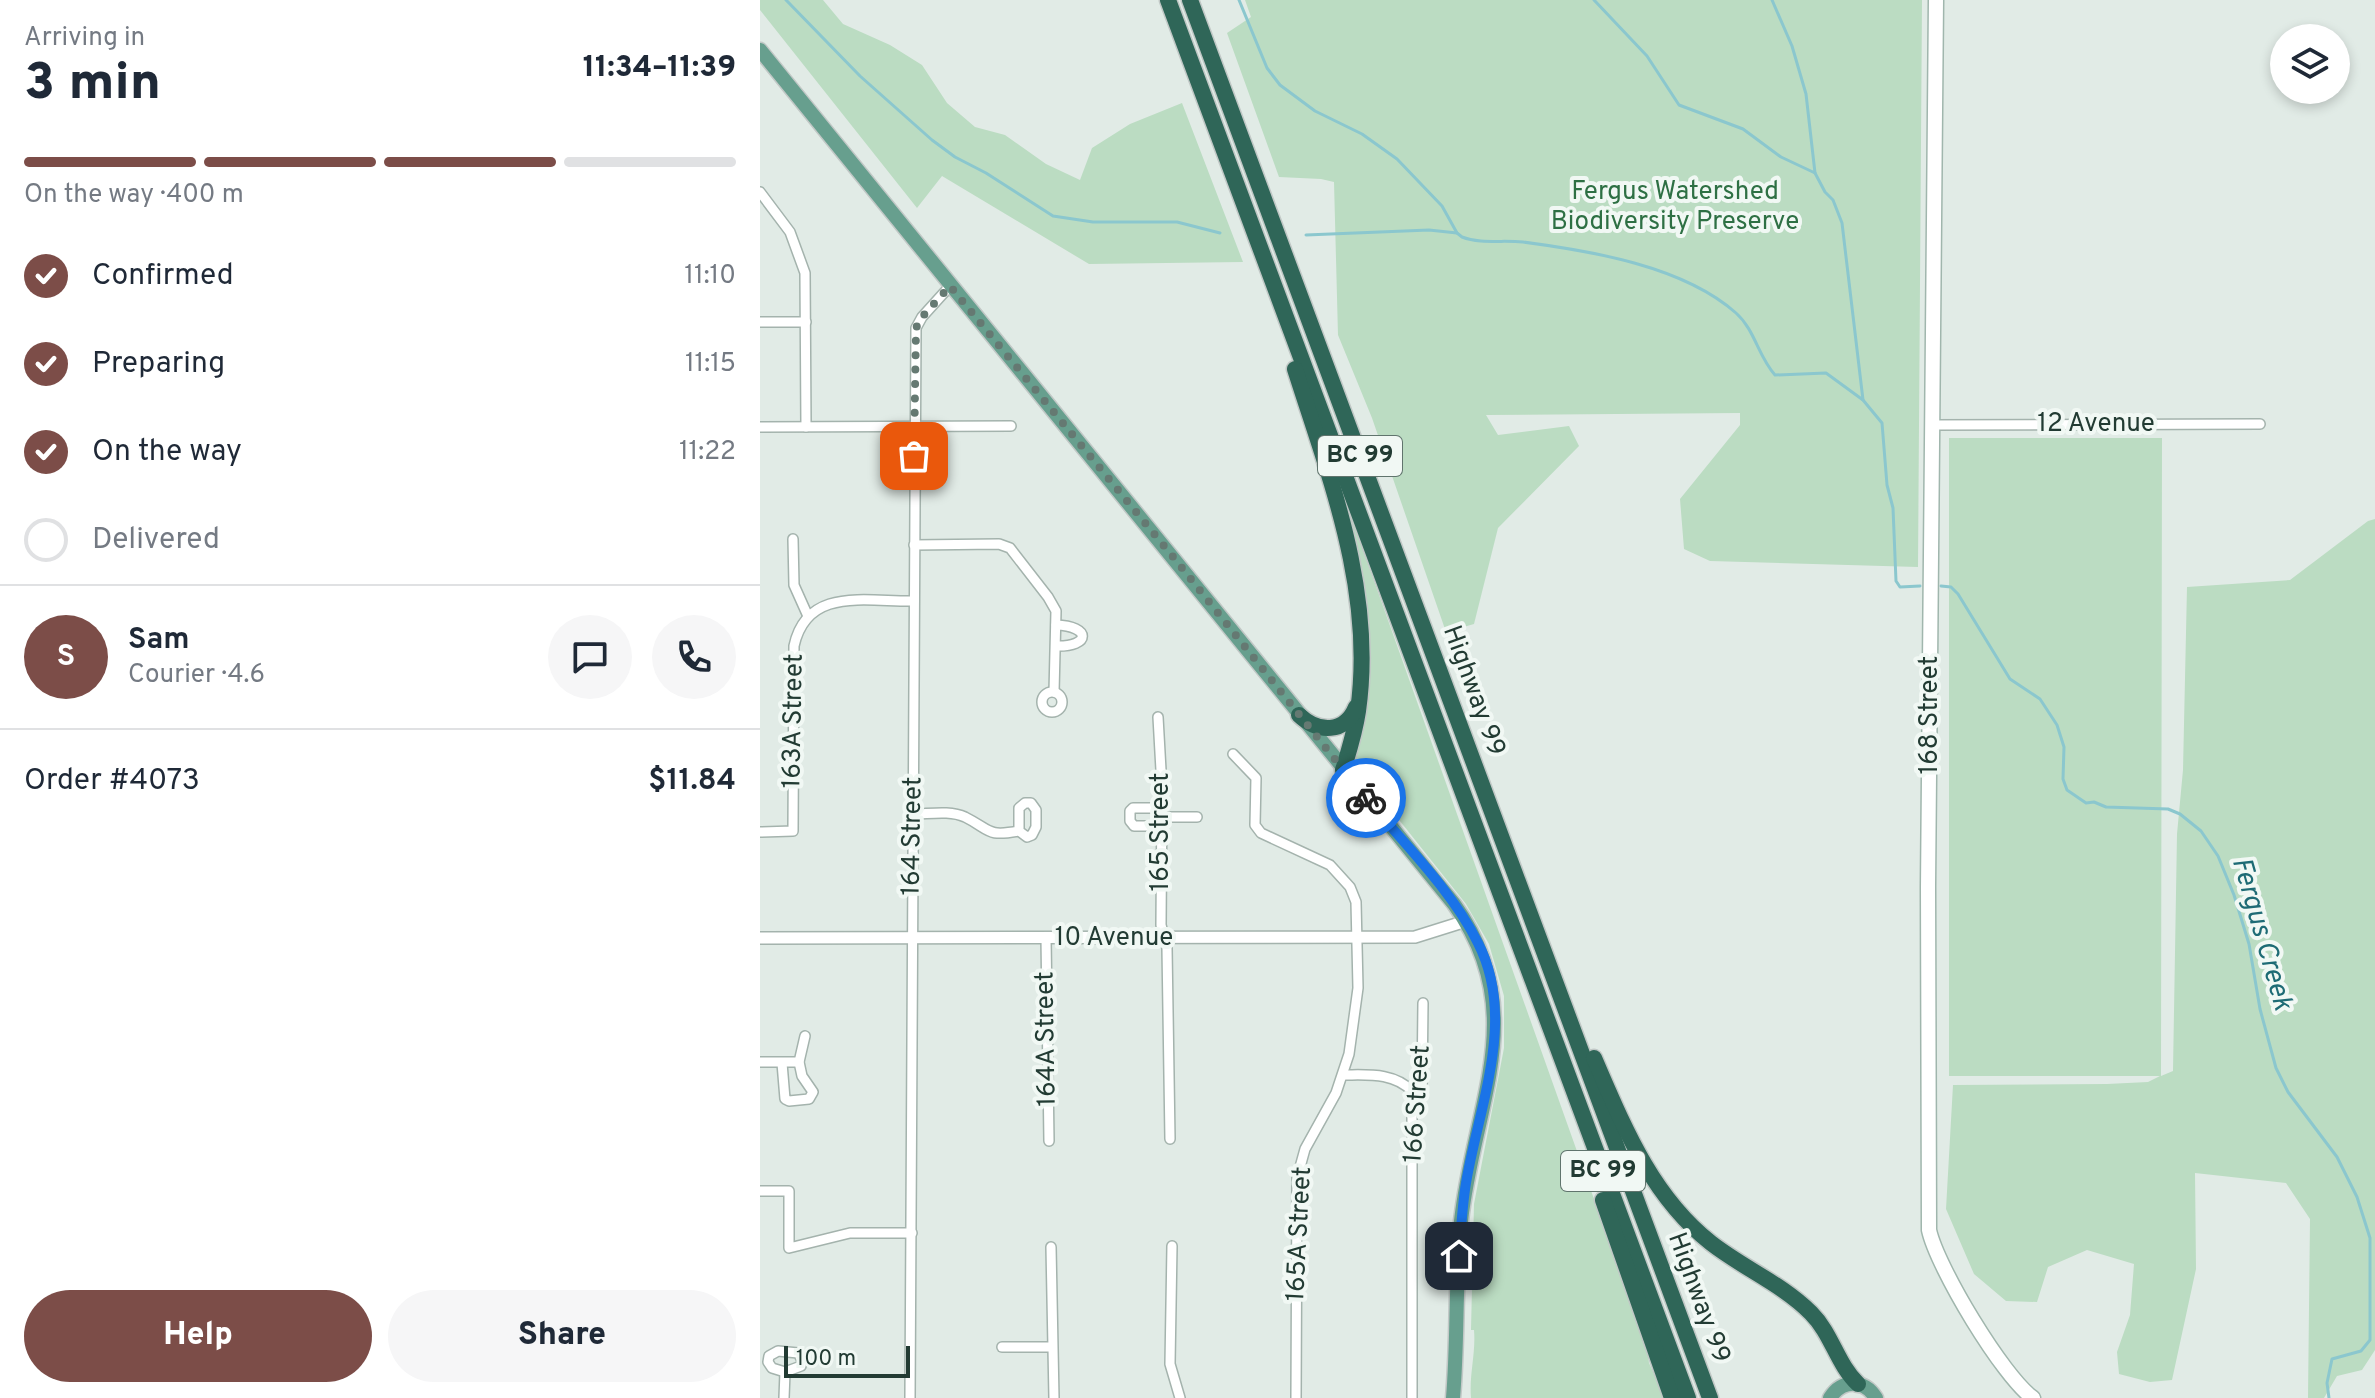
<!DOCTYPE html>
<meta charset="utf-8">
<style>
:root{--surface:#fff;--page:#f6f6f7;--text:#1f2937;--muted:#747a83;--line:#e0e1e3;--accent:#7c4d48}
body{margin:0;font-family:Overpass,sans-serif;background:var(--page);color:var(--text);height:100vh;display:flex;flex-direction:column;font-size:30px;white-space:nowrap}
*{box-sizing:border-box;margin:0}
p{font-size:26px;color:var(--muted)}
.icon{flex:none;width:44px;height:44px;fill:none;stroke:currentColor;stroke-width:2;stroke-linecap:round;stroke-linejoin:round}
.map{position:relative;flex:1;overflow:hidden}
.details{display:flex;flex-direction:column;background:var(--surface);width:760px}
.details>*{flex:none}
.controls{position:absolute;left:1510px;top:24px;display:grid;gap:16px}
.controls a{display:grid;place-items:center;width:80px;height:80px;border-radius:50%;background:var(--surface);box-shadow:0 4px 12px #0003;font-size:40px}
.scale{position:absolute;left:24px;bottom:20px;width:126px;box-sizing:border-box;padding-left:8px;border:4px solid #223b33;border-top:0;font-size:22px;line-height:28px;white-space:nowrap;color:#223b33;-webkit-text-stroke:6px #f1f8f4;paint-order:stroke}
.pin{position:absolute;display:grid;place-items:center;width:68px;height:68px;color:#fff;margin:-34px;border-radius:16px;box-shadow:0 4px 12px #0006}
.courier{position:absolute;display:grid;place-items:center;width:80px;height:80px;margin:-40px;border:6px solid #1a73e8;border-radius:50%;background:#fff;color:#222;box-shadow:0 2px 10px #0007}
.head em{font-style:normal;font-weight:800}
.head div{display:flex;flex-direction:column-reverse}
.head{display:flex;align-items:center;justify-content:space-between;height:136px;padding:0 24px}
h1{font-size:52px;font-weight:800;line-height:60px}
.bar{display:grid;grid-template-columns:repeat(4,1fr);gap:12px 8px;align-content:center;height:96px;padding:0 24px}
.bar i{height:10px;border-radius:6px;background:var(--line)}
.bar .current{background:var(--accent)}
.bar p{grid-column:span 4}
.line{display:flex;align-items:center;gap:20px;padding:0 24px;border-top:2px solid var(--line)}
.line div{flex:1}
.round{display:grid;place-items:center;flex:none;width:84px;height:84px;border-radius:42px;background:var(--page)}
ol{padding:0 24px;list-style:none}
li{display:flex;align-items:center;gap:24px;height:88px}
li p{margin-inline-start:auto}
li .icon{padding:8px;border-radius:50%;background:var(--accent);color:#fff;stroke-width:4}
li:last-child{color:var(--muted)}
li i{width:44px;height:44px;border:4px solid var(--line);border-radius:50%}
.button{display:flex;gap:16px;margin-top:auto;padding:16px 24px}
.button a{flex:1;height:92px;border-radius:48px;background:var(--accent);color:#fff;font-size:32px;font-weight:800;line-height:92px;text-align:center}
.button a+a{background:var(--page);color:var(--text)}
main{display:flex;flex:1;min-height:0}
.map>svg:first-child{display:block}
.green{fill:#bbdcc2}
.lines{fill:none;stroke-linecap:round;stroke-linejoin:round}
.stream{stroke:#8bc7ce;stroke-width:3}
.minor-casing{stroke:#a4b3ad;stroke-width:12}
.tertiary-casing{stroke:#a4b3ad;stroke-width:14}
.secondary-casing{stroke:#a0b6ad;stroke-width:17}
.primary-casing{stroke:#c1c8c6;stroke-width:17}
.motorway-casing{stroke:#c1c8c6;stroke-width:19}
.minor{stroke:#fff;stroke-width:9}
.tertiary{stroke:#fff;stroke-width:11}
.secondary{stroke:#fff;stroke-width:14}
.primary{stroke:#679f8e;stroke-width:14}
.motorway{stroke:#2f6658;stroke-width:16}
.done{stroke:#657972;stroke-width:8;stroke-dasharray:0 14.4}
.route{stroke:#1a73e8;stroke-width:10}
.labels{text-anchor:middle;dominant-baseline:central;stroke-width:8;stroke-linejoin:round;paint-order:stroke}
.shield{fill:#f1f8f4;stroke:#60746d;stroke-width:2}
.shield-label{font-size:24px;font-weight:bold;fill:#223b33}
.park-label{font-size:26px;fill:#2e7044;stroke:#f1f8f4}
.street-label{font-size:26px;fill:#223b33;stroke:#f1f8f4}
.water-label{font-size:28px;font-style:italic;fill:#1e6b75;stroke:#f1f8f4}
</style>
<main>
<section class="details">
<div class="head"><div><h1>3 min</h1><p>Arriving in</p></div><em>11:34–11:39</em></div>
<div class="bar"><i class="current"></i><i class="current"></i><i class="current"></i><i></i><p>On the way · 400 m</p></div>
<ol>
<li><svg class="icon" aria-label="check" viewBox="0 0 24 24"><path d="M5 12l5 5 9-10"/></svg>Confirmed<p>11:10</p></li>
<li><svg class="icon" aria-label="check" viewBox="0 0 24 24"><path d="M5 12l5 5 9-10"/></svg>Preparing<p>11:15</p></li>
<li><svg class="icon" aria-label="check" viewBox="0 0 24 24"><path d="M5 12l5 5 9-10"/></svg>On the way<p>11:22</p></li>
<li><i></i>Delivered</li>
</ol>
<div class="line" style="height:144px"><b class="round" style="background:var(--accent);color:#fff">S</b><div><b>Sam</b><p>Courier · 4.6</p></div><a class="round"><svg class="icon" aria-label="chat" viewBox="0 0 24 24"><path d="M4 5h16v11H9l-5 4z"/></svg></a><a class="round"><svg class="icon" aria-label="phone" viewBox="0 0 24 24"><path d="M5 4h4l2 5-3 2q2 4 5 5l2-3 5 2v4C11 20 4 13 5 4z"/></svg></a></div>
<div class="line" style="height:104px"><div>Order #4073</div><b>$11.84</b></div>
<div class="button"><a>Help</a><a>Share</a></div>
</section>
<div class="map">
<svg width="1615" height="1398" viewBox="0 0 1615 1398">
<rect width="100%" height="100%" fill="#e1ebe6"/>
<g class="green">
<polygon points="0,0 63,0 83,24 130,45 162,65 187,103 215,127 245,135 286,164 320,180 332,148 370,124 422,103 483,262 329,264 182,176 157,208 0,10"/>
<polygon points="485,0 1162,0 1158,567 950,561 924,549 920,499 980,425 980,413 726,415 738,435 809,426 819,446 738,528 714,624 686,632 612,418 578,335 574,182 561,179 519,177 467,33 491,17"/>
<polygon points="1189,438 1402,438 1401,1076 1413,1071 1417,834 1423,770 1427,587 1530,580 1608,521 1615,519 1615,1350 1602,1370 1577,1376 1564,1398 1548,1398 1550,1219 1526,1183 1435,1173 1436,1269 1412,1380 1390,1382 1359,1374 1357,1352 1370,1315 1374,1264 1327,1250 1288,1267 1277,1302 1246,1301 1214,1274 1186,1209 1193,1085 1347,1084 1388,1082 1400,1076 1189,1076"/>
<path d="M576 474 887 1348 889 1363 905 1398H711C709 1375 716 1353 714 1330H711L714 1204 744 1048V996L729 944 706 904 593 762 606 627 599 557Z"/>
</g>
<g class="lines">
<g class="stream">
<polyline points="26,0 100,76 172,140 195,157 226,173 293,216 333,222 417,222 460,233"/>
<path d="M479 0 507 68 520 85 555 111 602 134 637 159 682 206 697 233 702 237C720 244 743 240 763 242 831 251 923 266 976 313 995 330 998 356 1015 375L1066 373 1103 400 1122 423 1127 485 1133 508 1136 581 1140 587 1160 586"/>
<polyline points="834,0 887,56 919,105 983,129 1021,157 1055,173"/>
<polyline points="1012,0 1032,46 1046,94 1055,173 1065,192 1073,200 1082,223 1103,400"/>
<polyline points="546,235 669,230 697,233"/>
<polyline points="1181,586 1191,587 1198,594 1250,679 1280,699 1297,725 1304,747 1303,779 1307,790 1326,803 1334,802 1346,807 1408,809 1420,814 1441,831 1458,856 1474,895 1489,944 1500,1009 1516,1068 1528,1092 1577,1157 1597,1197 1610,1238 1610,1340 1601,1351 1572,1359 1567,1383 1569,1398"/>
</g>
<defs>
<g id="minor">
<polyline points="0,192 30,232 45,273 46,427"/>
<polyline points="0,322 46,322"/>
<polyline points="1172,425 1500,424"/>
<polyline points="0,427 251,426"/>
<polyline points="33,539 34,585 47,614"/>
<polyline points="154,545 239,544 250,548 288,597 296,611 294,692"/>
<path d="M296 646C331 647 331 626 296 625"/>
<circle cx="292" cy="702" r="10"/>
<polyline points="398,717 402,788 401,925 407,948 410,1139"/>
<polyline points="473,754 496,778 495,825 501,833 570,865 590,887 596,902 598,988 589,1054 576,1093 545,1149 537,1178 536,1398"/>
<polyline points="402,808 373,808 370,811 370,821 374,826 403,826"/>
<path d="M153 814C169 814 190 810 205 817 231 830 226 837 259 831L267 837 272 835 276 827V810L271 803H265L259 808V831"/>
<polyline points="402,817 437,817"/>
<path d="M0 832 33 831 34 646C47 586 107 602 154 601"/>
<polyline points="286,938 289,1141"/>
<polyline points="0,1062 39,1062"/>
<polyline points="22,1063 25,1099 29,1101 49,1099 53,1092 42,1076 39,1062 45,1036"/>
<path d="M583 1075C608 1075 633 1072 652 1091V1398"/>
<polyline points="653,1102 662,1088 663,1003"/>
<polyline points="0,1191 29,1191 29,1248 90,1233 152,1233"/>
<polyline points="412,1246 410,1364 420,1398"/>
<polyline points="291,1247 294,1398"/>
<polyline points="242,1347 292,1347"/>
<polygon points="18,1351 38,1353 42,1360 41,1366 25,1372 12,1368 8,1362 9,1356"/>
<polyline points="24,1398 25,1372"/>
<polyline points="150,1398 156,328 162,317 190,286"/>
</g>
<polyline id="tertiary" points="0,938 655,937 706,921"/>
<path id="secondary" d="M1176 0 1168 887 1169 1230C1177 1267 1243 1377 1273 1398"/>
<g id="primary">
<path d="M0 50 694 904C772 1013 714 1103 701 1221 695 1280 698 1339 693 1398"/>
<path d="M1070 1398C1082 1379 1104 1379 1116 1398"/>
</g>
<g id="motorway">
<polyline points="408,0 928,1398"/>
<polyline points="430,0 950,1398"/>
<path d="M535 369C570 479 615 592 598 711 595 731 589 751 583 770"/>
<path d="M539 715C558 733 585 734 596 707"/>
<path d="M834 1058C863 1125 891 1196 951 1243 983 1268 1022 1284 1051 1313 1072 1334 1077 1364 1098 1384"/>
<polyline points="843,1200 912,1398"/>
</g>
</defs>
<use href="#minor" class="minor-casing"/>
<use href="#tertiary" class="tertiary-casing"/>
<use href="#secondary" class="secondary-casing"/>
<use href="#primary" class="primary-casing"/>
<use href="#motorway" class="motorway-casing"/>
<use href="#minor" class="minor"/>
<use href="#tertiary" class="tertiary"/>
<use href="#secondary" class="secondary"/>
<use href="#primary" class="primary"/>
<use href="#motorway" class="motorway"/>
</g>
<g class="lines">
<polyline class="done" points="154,456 156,328 162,317 190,286 414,558 606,798"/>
<path class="route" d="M606 798C643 842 693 892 718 943 757 1019 719 1105 706 1183 702 1207 701 1231 699 1256"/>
</g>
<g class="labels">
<g class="shield">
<rect x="558" y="436" width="84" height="40" rx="6"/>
<rect x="801" y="1151" width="84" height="40" rx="6"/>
</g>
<g class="shield-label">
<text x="600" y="456">BC 99</text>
<text x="843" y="1171">BC 99</text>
</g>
<g class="park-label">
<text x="915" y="192">Fergus Watershed<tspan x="915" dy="30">Biodiversity Preserve</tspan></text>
</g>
<g class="street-label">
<text x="1336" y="424">12 Avenue</text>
<text transform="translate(713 691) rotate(70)">Highway 99</text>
<text transform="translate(1170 715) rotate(-90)">168 Street</text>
<text transform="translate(34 721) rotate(-89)">163A Street</text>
<text transform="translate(401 832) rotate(-90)">165 Street</text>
<text transform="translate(153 836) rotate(-89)">164 Street</text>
<text x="354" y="938">10 Avenue</text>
<text transform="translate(287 1039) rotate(-91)">164A Street</text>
<text transform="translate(658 1104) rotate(-86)">166 Street</text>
<text transform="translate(540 1234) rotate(-87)">165A Street</text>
<text transform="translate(938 1298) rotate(70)">Highway 99</text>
</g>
<g class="water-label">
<text transform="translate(1501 934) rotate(74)">Fergus Creek</text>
</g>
</g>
</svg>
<div class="controls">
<a><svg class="icon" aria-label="layers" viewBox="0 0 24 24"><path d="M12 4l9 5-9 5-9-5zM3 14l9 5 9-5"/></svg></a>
</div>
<div class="scale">100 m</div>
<div class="pin" style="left:154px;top:456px;background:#ea580c"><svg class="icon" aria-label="bag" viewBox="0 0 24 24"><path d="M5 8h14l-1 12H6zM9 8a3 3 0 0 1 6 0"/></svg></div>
<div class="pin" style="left:699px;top:1256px;background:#1f2937"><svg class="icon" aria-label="home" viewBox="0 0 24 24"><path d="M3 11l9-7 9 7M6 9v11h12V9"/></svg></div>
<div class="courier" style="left:606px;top:798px"><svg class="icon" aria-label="bike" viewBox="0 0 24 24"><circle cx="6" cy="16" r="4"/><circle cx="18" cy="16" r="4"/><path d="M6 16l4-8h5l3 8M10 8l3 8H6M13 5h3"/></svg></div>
</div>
</main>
